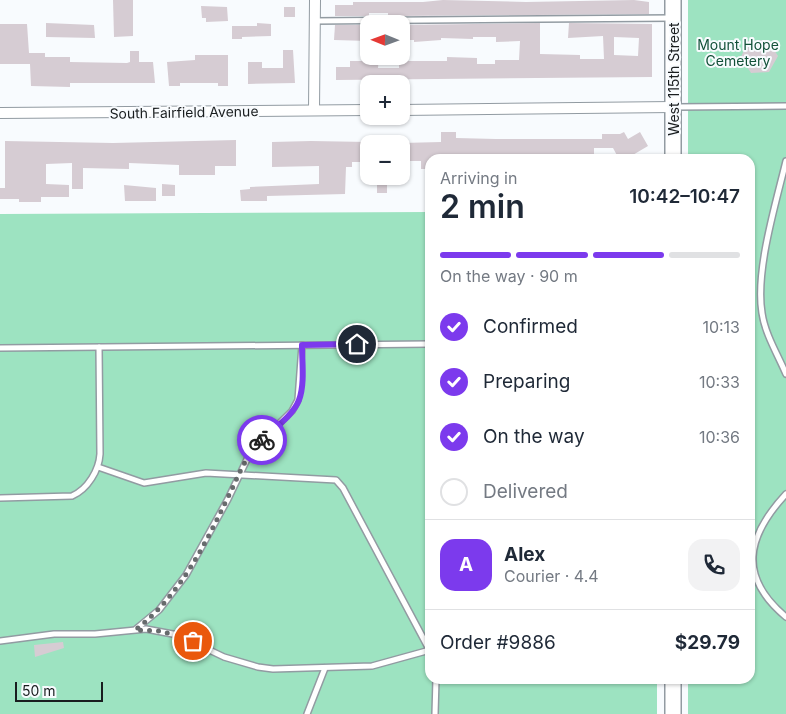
<!DOCTYPE html>
<meta charset="utf-8">
<style>
:root{--surface:#fff;--page:#f2f2f3;--text:#1f2937;--muted:#747a83;--line:#e0e1e3;--accent:#7c3aed}
body{margin:0;font-family:Inter,sans-serif;background:var(--page);color:var(--text);height:100vh;display:flex;flex-direction:column;font-size:19px;white-space:nowrap}
*{box-sizing:border-box;margin:0}
p{font-size:16px;color:var(--muted)}
.icon{flex:none;width:28px;height:28px;fill:none;stroke:currentColor;stroke-width:2;stroke-linecap:round;stroke-linejoin:round}
.map{position:relative;flex:1;overflow:hidden}
.drawer{position:absolute;left:425px;top:154px;width:330px;height:530px;display:flex;flex-direction:column;background:var(--surface);border-radius:15px;box-shadow:0 1px 4px #0004}
.drawer>*{flex:none}
.needle{width:32px;rotate:271deg}
.fabs{position:absolute;left:360px;top:15px;display:grid;gap:10px}
.fabs a{display:grid;place-items:center;width:50px;height:50px;border-radius:10px;background:var(--surface);box-shadow:0 1px 4px #0004;font-size:25px}
.scale{position:absolute;left:15px;bottom:12px;width:88px;box-sizing:border-box;padding-left:5px;border:2px solid #191d1f;border-top:0;font-size:14px;line-height:18px;white-space:nowrap;color:#191d1f;-webkit-text-stroke:4px #f8fbfe;paint-order:stroke}
.pin{position:absolute;display:grid;place-items:center;width:42px;height:42px;color:#fff;margin:-21px;border:2px solid #fff;border-radius:50%;box-shadow:0 1px 5px #0007}
.courier{position:absolute;display:grid;place-items:center;width:50px;height:50px;margin:-25px;border:4px solid #7c3aed;border-radius:50%;background:#fff;color:#222;box-shadow:0 1px 6px #0007}
.head em{font-style:normal;font-weight:600}
.head div{display:flex;flex-direction:column-reverse}
.head{display:flex;align-items:center;justify-content:space-between;height:85px;padding:0 15px}
h1{font-size:32px;font-weight:600;line-height:38px}
.bar{display:grid;grid-template-columns:repeat(4,1fr);gap:8px 5px;align-content:center;height:60px;padding:0 15px}
.bar i{height:6px;border-radius:4px;background:var(--line)}
.bar .selected{background:var(--accent)}
.bar p{grid-column:span 4}
.line{display:flex;align-items:center;gap:12px;padding:0 15px;border-top:1px solid var(--line)}
.line div{flex:1}
.round{display:grid;place-items:center;flex:none;width:52px;height:52px;border-radius:15px;background:var(--page)}
ol{padding:0 15px;list-style:none}
li{display:flex;align-items:center;gap:15px;height:55px}
li p{margin-inline-start:auto}
li .icon{padding:5px;border-radius:50%;background:var(--accent);color:#fff;stroke-width:4}
li:last-child{color:var(--muted)}
li i{width:28px;height:28px;border:2px solid var(--line);border-radius:50%}
.map>svg:first-child{display:block}
.green{fill:#9de3c1}
.building{fill:#d6ccd3;fill-rule:evenodd}
.lines{fill:none;stroke-linecap:round;stroke-linejoin:round}
.lane-casing{stroke:#929ba2;stroke-width:8}
.street-casing{stroke:#929ba2;stroke-width:12}
.secondary-casing{stroke:#929ba2;stroke-width:18}
.lane{stroke:#fff;stroke-width:5}
.street{stroke:#fff;stroke-width:10}
.secondary{stroke:#fff;stroke-width:15}
.done{stroke:#676b6d;stroke-width:5;stroke-dasharray:0 9}
.route{stroke:#7c3aed;stroke-width:6}
.labels{text-anchor:middle;dominant-baseline:central;stroke-width:4;stroke-linejoin:round;paint-order:stroke}
.park-label{font-size:14px;fill:#125038;stroke:#f8fbfe}
.street-label{font-size:14px;fill:#191d1f;stroke:#f8fbfe}
</style>
<div class="map">
<svg width="786" height="714" viewBox="0 0 786 714">
<rect width="100%" height="100%" fill="#f8fbfe"/>
<g class="green">
<polygon points="688,0 786,0 786,714 688,714 688,679 750,679 750,159 688,159"/>
<polygon points="430,212 430,679 657,679 657,714 0,714 0,214"/>
</g>
<g class="building">
<polygon points="113,0 133,0 133,36 114,37"/>
<polygon points="443,0 526,2 634,0 649,2 649,14 401,16 388,16 388,13 369,13 369,16 335,16 335,5 353,5 353,2 423,2"/>
<polygon points="201,6 227,7 228,21 206,22 206,18 202,18"/>
<rect x="284" y="7" width="11" height="10"/>
<polygon points="46,23 94,25 95,38 46,37"/>
<polygon points="257,23 271,24 271,36 242,37 242,39 232,39 232,26 257,26"/>
<path d="M540 23V54L580 55V59H604L603 36 568 38 569 23 652 24V77L336 80V67H350V61H366V56H379L378 68H399V61H447V57L477 58V64H495V60H519L520 41 496 42V37H473V39L441 38V40L414 42V40H401V25ZM614 37 639 38 638 56 614 55Z"/>
<polygon points="0,24 27,24 29,53 45,53 45,57 70,57 70,62 127,63 130,62 130,51 139,51 139,62 153,62 155,83 70,83 70,87 31,86 30,64 0,64"/>
<polygon points="335,25 369,25 369,41 334,40"/>
<polygon points="768,40 778,56 769,72 751,73 741,57 748,41"/>
<polygon points="283,50 293,50 295,83 248,84 248,62 262,62 262,68 283,68"/>
<polygon points="195,55 228,55 228,86 218,86 218,83 180,83 180,86 169,86 167,62 195,60"/>
<polygon points="441,132 456,132 456,138 496,139 602,139 602,134 620,134 624,132 628,139 640,132 648,146 626,159 619,159 613,148 594,148 594,156 567,156 567,159 430,159 430,169 421,169 421,161 402,161 402,143 441,142"/>
<polygon points="236,140 236,166 215,166 215,175 179,175 179,165 129,163 129,169 83,168 83,189 72,189 72,163 46,164 46,184 69,185 69,197 41,197 41,202 19,202 19,199 0,199 0,188 5,188 5,141 113,143"/>
<polygon points="311,141 368,142 368,162 352,162 352,167 346,167 345,194 267,196 267,201 241,201 240,190 250,189 250,187 319,184 319,166 272,167 272,142"/>
<rect x="377" y="180" width="10" height="13"/>
<polygon points="162,184 175,185 175,196 162,196"/>
<polygon points="124,185 156,188 156,201 125,201"/>
<polygon points="63,642 64,648 35,657 34,645"/>
</g>
<g class="lines">
<defs>
<g id="lane">
<polyline points="314,21 672,18"/>
<polyline points="676,107 786,106"/>
<path d="M786 161C776 203 755 271 762 313 765 334 778 355 786 374"/>
<polyline points="0,348 430,344"/>
<polyline points="98,467 144,483 206,473 336,480 343,488 430,651"/>
<path d="M786 494C746 537 738 577 786 617"/>
<path d="M0 498 72 496C88 489 99 470 100 454L99 347"/>
<polyline points="136,629 159,610 186,575 228,499 251,451 292,411 298,400 302,345"/>
<polyline points="0,641 54,634 95,634 146,629 178,635 224,657 258,667 273,669 372,666 430,650"/>
<polyline points="307,714 325,668"/>
<polyline points="435,714 436,679"/>
</g>
<g id="street">
<polyline points="314,110 315,0"/>
<polyline points="401,110 673,107"/>
<polyline points="0,113 369,110"/>
</g>
<g id="secondary">
<polyline points="673,0 673,159"/>
<polyline points="673,679 673,714"/>
</g>
</defs>
<use href="#lane" class="lane-casing"/>
<use href="#street" class="street-casing"/>
<use href="#secondary" class="secondary-casing"/>
<use href="#lane" class="lane"/>
<use href="#street" class="street"/>
<use href="#secondary" class="secondary"/>
</g>
<g class="lines">
<path class="done" d="M193 641 161 631 135 630C178 598 204 547 227 499 238 478 244 457 262 440"/>
<path class="route" d="M262 440C273 429 293 416 299 400 305 384 302 362 302 345L357 344"/>
</g>
<g class="labels">
<g class="park-label">
<text x="738" y="44">Mount Hope<tspan x="738" dy="16">Cemetery</tspan></text>
</g>
<g class="street-label">
<text transform="translate(673 79) rotate(-90)">West 115th Street</text>
<text transform="translate(184 112) rotate(-1)">South Fairfield Avenue</text>
</g>
</g>
</svg>
<div class="fabs">
<a><svg class="needle" viewBox="-14 -14 28 28"><path d="M0-13l5 13h-10z" fill="#e53935"/><path d="M0 13l5-13h-10z" fill="#747a83"/></svg></a>
<a>+</a>
<a>−</a>
</div>
<div class="scale">50 m</div>
<div class="pin" style="left:193px;top:641px;background:#ea580c"><svg class="icon" aria-label="bag" viewBox="0 0 24 24"><path d="M5 8h14l-1 12H6zM9 8a3 3 0 0 1 6 0"/></svg></div>
<div class="pin" style="left:357px;top:344px;background:#1f2937"><svg class="icon" aria-label="home" viewBox="0 0 24 24"><path d="M3 11l9-7 9 7M6 9v11h12V9"/></svg></div>
<div class="courier" style="left:262px;top:440px"><svg class="icon" aria-label="bike" viewBox="0 0 24 24"><circle cx="6" cy="16" r="4"/><circle cx="18" cy="16" r="4"/><path d="M6 16l4-8h5l3 8M10 8l3 8H6M13 5h3"/></svg></div>
<section class="drawer">
<div class="head"><div><h1>2 min</h1><p>Arriving in</p></div><em>10:42–10:47</em></div>
<div class="bar"><i class="selected"></i><i class="selected"></i><i class="selected"></i><i></i><p>On the way · 90 m</p></div>
<ol>
<li><svg class="icon" aria-label="check" viewBox="0 0 24 24"><path d="M5 12l5 5 9-10"/></svg>Confirmed<p>10:13</p></li>
<li><svg class="icon" aria-label="check" viewBox="0 0 24 24"><path d="M5 12l5 5 9-10"/></svg>Preparing<p>10:33</p></li>
<li><svg class="icon" aria-label="check" viewBox="0 0 24 24"><path d="M5 12l5 5 9-10"/></svg>On the way<p>10:36</p></li>
<li><i></i>Delivered</li>
</ol>
<div class="line" style="height:90px"><b class="round" style="background:var(--accent);color:#fff">A</b><div><b>Alex</b><p>Courier · 4.4</p></div><a class="round"><svg class="icon" aria-label="phone" viewBox="0 0 24 24"><path d="M5 4h4l2 5-3 2q2 4 5 5l2-3 5 2v4C11 20 4 13 5 4z"/></svg></a></div>
<div class="line" style="height:65px"><div>Order #9886</div><b>$29.79</b></div>
</section>
</div>
